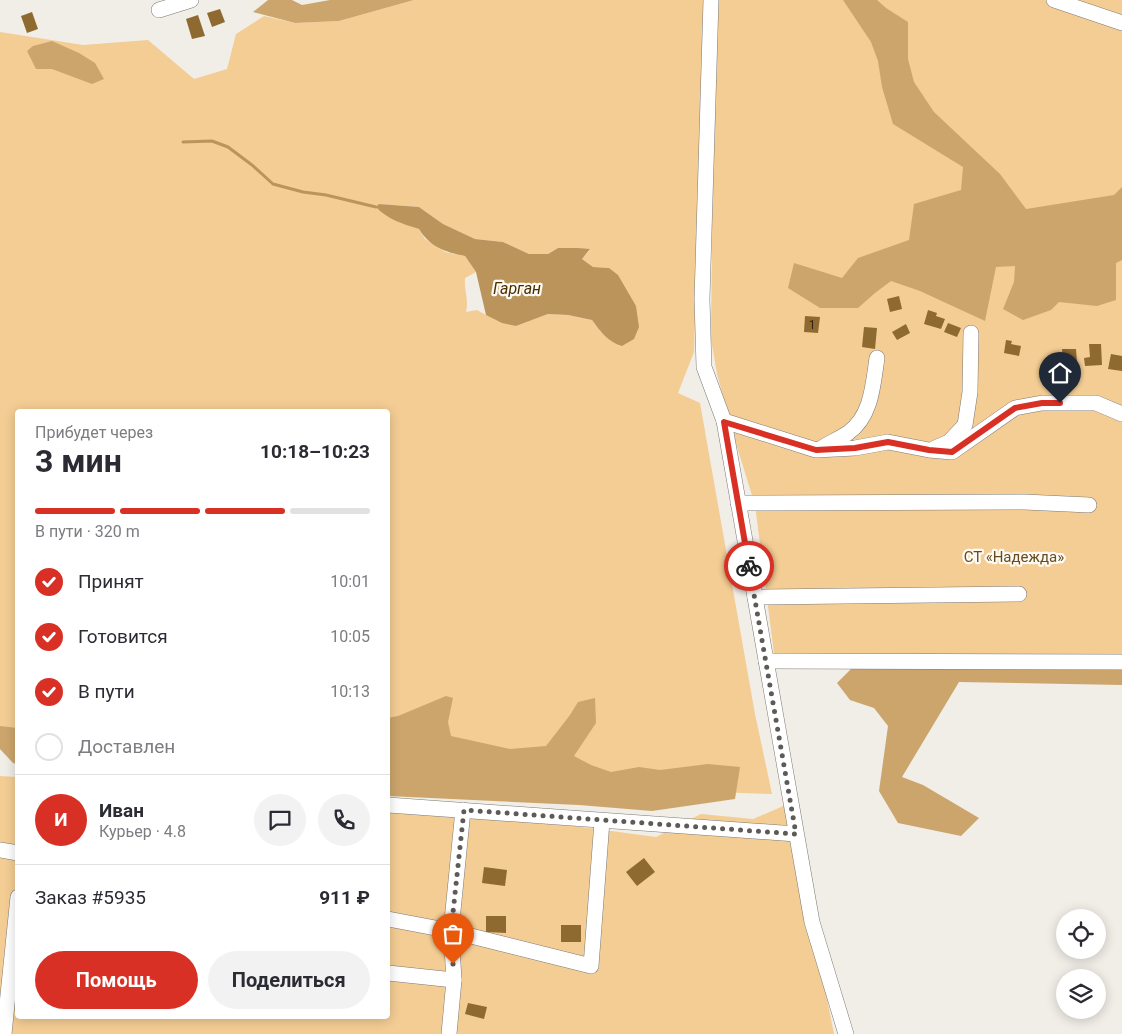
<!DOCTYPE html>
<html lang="ru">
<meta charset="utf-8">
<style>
:root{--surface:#fff;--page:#f2f2f3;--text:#2b2b33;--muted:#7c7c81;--line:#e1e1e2;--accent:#d93025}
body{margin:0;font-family:Roboto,sans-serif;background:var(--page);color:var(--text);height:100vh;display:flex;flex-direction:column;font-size:19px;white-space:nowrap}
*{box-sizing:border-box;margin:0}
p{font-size:16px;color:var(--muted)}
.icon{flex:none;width:28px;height:28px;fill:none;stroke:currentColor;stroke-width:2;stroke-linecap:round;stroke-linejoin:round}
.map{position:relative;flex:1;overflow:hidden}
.panel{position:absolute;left:15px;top:409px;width:375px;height:610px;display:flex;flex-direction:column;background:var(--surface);border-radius:5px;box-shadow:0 2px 12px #0003}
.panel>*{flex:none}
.fabs{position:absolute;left:1056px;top:909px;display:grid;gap:10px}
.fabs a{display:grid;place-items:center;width:50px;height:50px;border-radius:50%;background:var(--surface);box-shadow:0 2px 12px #0003;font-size:25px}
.pin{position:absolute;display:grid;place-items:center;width:42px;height:42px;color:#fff;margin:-51px -21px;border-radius:50% 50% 50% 0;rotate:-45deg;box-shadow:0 0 5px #0007}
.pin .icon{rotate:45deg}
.courier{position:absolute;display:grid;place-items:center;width:50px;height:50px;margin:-25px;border:4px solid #d93025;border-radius:50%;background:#fff;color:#222;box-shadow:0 1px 6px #0007}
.overview em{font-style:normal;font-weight:700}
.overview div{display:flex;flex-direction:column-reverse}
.overview{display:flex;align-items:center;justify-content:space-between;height:85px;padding:0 20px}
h1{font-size:32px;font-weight:700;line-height:38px}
.bar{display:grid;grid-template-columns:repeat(4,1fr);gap:8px 5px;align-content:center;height:60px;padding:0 20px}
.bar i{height:6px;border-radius:4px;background:var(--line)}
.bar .active{background:var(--accent)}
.bar p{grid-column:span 4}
.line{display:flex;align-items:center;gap:12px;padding:0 20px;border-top:1px solid var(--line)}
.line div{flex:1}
.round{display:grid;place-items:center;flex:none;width:52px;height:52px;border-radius:26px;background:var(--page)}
ol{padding:0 20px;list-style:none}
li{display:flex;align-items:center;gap:15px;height:55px}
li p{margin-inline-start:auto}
li .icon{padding:5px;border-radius:50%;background:var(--accent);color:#fff;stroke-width:4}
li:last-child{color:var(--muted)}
li i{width:28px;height:28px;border:2px solid var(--line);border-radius:50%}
.button{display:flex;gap:10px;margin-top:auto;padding:10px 20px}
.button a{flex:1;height:58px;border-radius:30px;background:var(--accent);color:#fff;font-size:20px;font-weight:700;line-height:58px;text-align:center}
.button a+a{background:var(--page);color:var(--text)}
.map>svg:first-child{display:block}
.green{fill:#f4cd94;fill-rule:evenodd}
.forest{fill:#cca56c}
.water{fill:#bb945c}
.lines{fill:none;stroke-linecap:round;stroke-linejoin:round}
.stream{stroke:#bb945c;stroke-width:3}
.building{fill:#8e6a31}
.minor-casing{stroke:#7d7975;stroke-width:16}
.minor{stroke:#fff;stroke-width:15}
.done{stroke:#5d5b57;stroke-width:5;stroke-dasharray:0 9}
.route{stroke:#d93025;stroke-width:6}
.labels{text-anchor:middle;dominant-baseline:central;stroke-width:4.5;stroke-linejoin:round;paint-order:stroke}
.number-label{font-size:12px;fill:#2d2414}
.park-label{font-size:15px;fill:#684c20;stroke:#fefaf4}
.water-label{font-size:16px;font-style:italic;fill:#482e00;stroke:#fefaf4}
</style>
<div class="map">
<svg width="1122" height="1034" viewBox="0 0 1122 1034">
<rect width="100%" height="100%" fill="#f1ede7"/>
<g class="green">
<path d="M414 0H705L694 352 678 393 700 403 755 714 772 794 388 781V411H18L17 764 0 749V32L83 45 148 40 194 79 227 69 236 34 264 16 295 23 339 21ZM379 204 419 207 443 224 475 239 503 242 529 254H548L558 248 590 250 582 259 593 267 609 268 601 332 592 320 568 315 548 314 516 326 486 315 477 310 466 312C469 298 464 292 465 278L476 272 465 256 445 252 425 239 419 229Z"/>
<polygon points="717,0 1122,0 1122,662 776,669 755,505 734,437 717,374 711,339 713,138"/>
<polygon points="0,776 17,777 18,1016 388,1016 388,810 574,826 656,837 701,814 753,819 788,804 834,1034 0,1034"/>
</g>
<g class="forest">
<polygon points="268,0 292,0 302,5 330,0 414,0 339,21 295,23 253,12"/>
<polygon points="843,0 877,0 886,8 908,22 908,59 914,82 934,112 1000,174 1026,209 1114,195 1122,187 1122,260 1116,263 1116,300 1097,306 1059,302 1051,310 1023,320 1003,309 1014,282 1015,266 996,267 985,321 920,291 891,281 875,293 858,308 820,308 788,288 794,263 842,278 858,258 909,240 914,204 961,190 963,167 893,124 882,87 878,61 871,42"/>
<polygon points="52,41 79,53 95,63 104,79 92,84 52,69 36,69 27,51 33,46"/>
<polygon points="1122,665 1122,685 959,682 902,777 923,785 979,818 961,836 898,823 879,791 888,726 874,708 850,700 837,683 853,667"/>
<polygon points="446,696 453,698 448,722 451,736 510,749 546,746 570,715 578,702 595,698 596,723 574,756 591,765 611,772 639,767 660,770 708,764 740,767 735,799 652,811 579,805 388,796 388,718 398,716"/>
<polygon points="0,726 17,728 17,764 13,763 0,749"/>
</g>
<path class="water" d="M379 204 419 207 443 224 475 239 503 242 529 254H548L558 248H578L590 249 582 259 593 267 609 268 618 275 636 306 639 327 634 339 622 346C608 342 600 331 592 320L568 315 548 314 516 326 502 323 486 315 476 272 465 256C445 252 430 247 419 229 403 224 387 219 376 207Z"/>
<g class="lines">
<polyline class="stream" points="183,142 212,141 228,147 252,165 273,184 303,192 326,195 376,207"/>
</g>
<g class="building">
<polygon points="220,9 225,22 212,27 207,13"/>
<polygon points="32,12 38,29 27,33 21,16"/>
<polygon points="198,15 205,36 192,39 186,19"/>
<polygon points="899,296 902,309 890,312 887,299"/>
<polygon points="928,310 937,313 936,316 945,319 941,329 924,324"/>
<polygon points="805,316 820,317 818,333 804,332"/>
<polygon points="948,323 961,328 957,337 944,332"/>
<polygon points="906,324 910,333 897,340 892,332"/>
<polygon points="864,327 877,328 875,349 862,347"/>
<polygon points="1006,340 1012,341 1011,344 1021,346 1019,356 1004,353"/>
<polygon points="1089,344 1101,344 1102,365 1085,366 1084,358 1090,357"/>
<polygon points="1062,349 1076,349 1077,362 1063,362"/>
<polygon points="1111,354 1122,356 1122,371 1108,369"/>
<polygon points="644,858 655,872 637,886 626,872"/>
<polygon points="484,867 507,870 505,886 482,883"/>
<polygon points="486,916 506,916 506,933 486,932"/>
<rect x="561" y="925" width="20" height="17"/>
<polygon points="468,1003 487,1007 484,1019 465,1014"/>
</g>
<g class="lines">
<defs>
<g id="minor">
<polyline points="711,0 702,299 704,367 724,421 812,922 846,1034"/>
<polyline points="1054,0 1122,23"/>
<polyline points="159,10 191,0"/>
<polyline points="724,421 816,450 855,448 888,442 929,450 952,452 1015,408 1042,403 1096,403 1122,414"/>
<polyline points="935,448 949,442 965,425 970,392 971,333"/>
<path d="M820 449C829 443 839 439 848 433 872 416 873 384 877 358"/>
<polyline points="738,503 1024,502 1089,505"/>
<polyline points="755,597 1019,594"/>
<polyline points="766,661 1122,662"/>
<polyline points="388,805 796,834"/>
<polyline points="0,850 18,853"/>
<polyline points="388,919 451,931 591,966 602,821"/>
<polyline points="388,973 454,980"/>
<polyline points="4,1034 18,897"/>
<polyline points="449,1034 454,980 451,931 463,810"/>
</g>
</defs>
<use href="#minor" class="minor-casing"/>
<use href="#minor" class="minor"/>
</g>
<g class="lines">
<polyline class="done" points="453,964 451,931 464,810 796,834 749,566"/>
<polyline class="route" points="749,566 724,422 816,450 855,448 888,442 929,450 952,452 1015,408 1042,403 1060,403"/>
</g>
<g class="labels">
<g class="number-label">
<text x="812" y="325">1</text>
</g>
<g class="park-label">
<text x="1014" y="557">СТ «Надежда»</text>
</g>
<g class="water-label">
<text x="517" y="288">Гарган</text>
</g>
</g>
</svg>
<div class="fabs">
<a><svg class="icon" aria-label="locate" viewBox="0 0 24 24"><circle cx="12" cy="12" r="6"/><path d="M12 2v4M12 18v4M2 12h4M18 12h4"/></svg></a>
<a><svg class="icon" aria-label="layers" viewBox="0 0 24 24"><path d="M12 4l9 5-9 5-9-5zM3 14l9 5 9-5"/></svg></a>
</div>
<div class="pin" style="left:453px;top:964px;background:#ea580c"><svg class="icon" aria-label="bag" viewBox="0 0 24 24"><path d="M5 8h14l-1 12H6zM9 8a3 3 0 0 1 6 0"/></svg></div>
<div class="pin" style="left:1060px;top:403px;background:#1f2937"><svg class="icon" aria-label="home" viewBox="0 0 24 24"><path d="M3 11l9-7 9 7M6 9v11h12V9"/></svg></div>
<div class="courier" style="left:749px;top:566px"><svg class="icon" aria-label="bike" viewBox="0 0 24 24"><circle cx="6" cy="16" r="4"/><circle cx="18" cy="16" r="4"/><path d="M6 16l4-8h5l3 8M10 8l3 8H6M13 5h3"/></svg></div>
<section class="panel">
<div class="overview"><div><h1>3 мин</h1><p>Прибудет через</p></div><em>10:18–10:23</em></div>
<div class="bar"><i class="active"></i><i class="active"></i><i class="active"></i><i></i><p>В пути · 320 m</p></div>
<ol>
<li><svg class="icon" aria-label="check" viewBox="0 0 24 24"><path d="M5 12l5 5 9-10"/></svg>Принят<p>10:01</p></li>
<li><svg class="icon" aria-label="check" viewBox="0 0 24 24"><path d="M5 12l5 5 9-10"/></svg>Готовится<p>10:05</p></li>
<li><svg class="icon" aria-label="check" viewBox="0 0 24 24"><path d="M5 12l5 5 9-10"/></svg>В пути<p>10:13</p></li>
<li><i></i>Доставлен</li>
</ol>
<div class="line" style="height:90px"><b class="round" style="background:var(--accent);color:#fff">И</b><div><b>Иван</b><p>Курьер · 4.8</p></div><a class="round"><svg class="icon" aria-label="chat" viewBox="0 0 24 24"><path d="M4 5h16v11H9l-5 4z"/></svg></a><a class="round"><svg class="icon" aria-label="phone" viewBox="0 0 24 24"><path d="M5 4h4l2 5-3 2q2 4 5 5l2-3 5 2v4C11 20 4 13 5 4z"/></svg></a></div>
<div class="line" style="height:65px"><div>Заказ #5935</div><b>911 ₽</b></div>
<div class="button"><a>Помощь</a><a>Поделиться</a></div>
</section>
</div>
